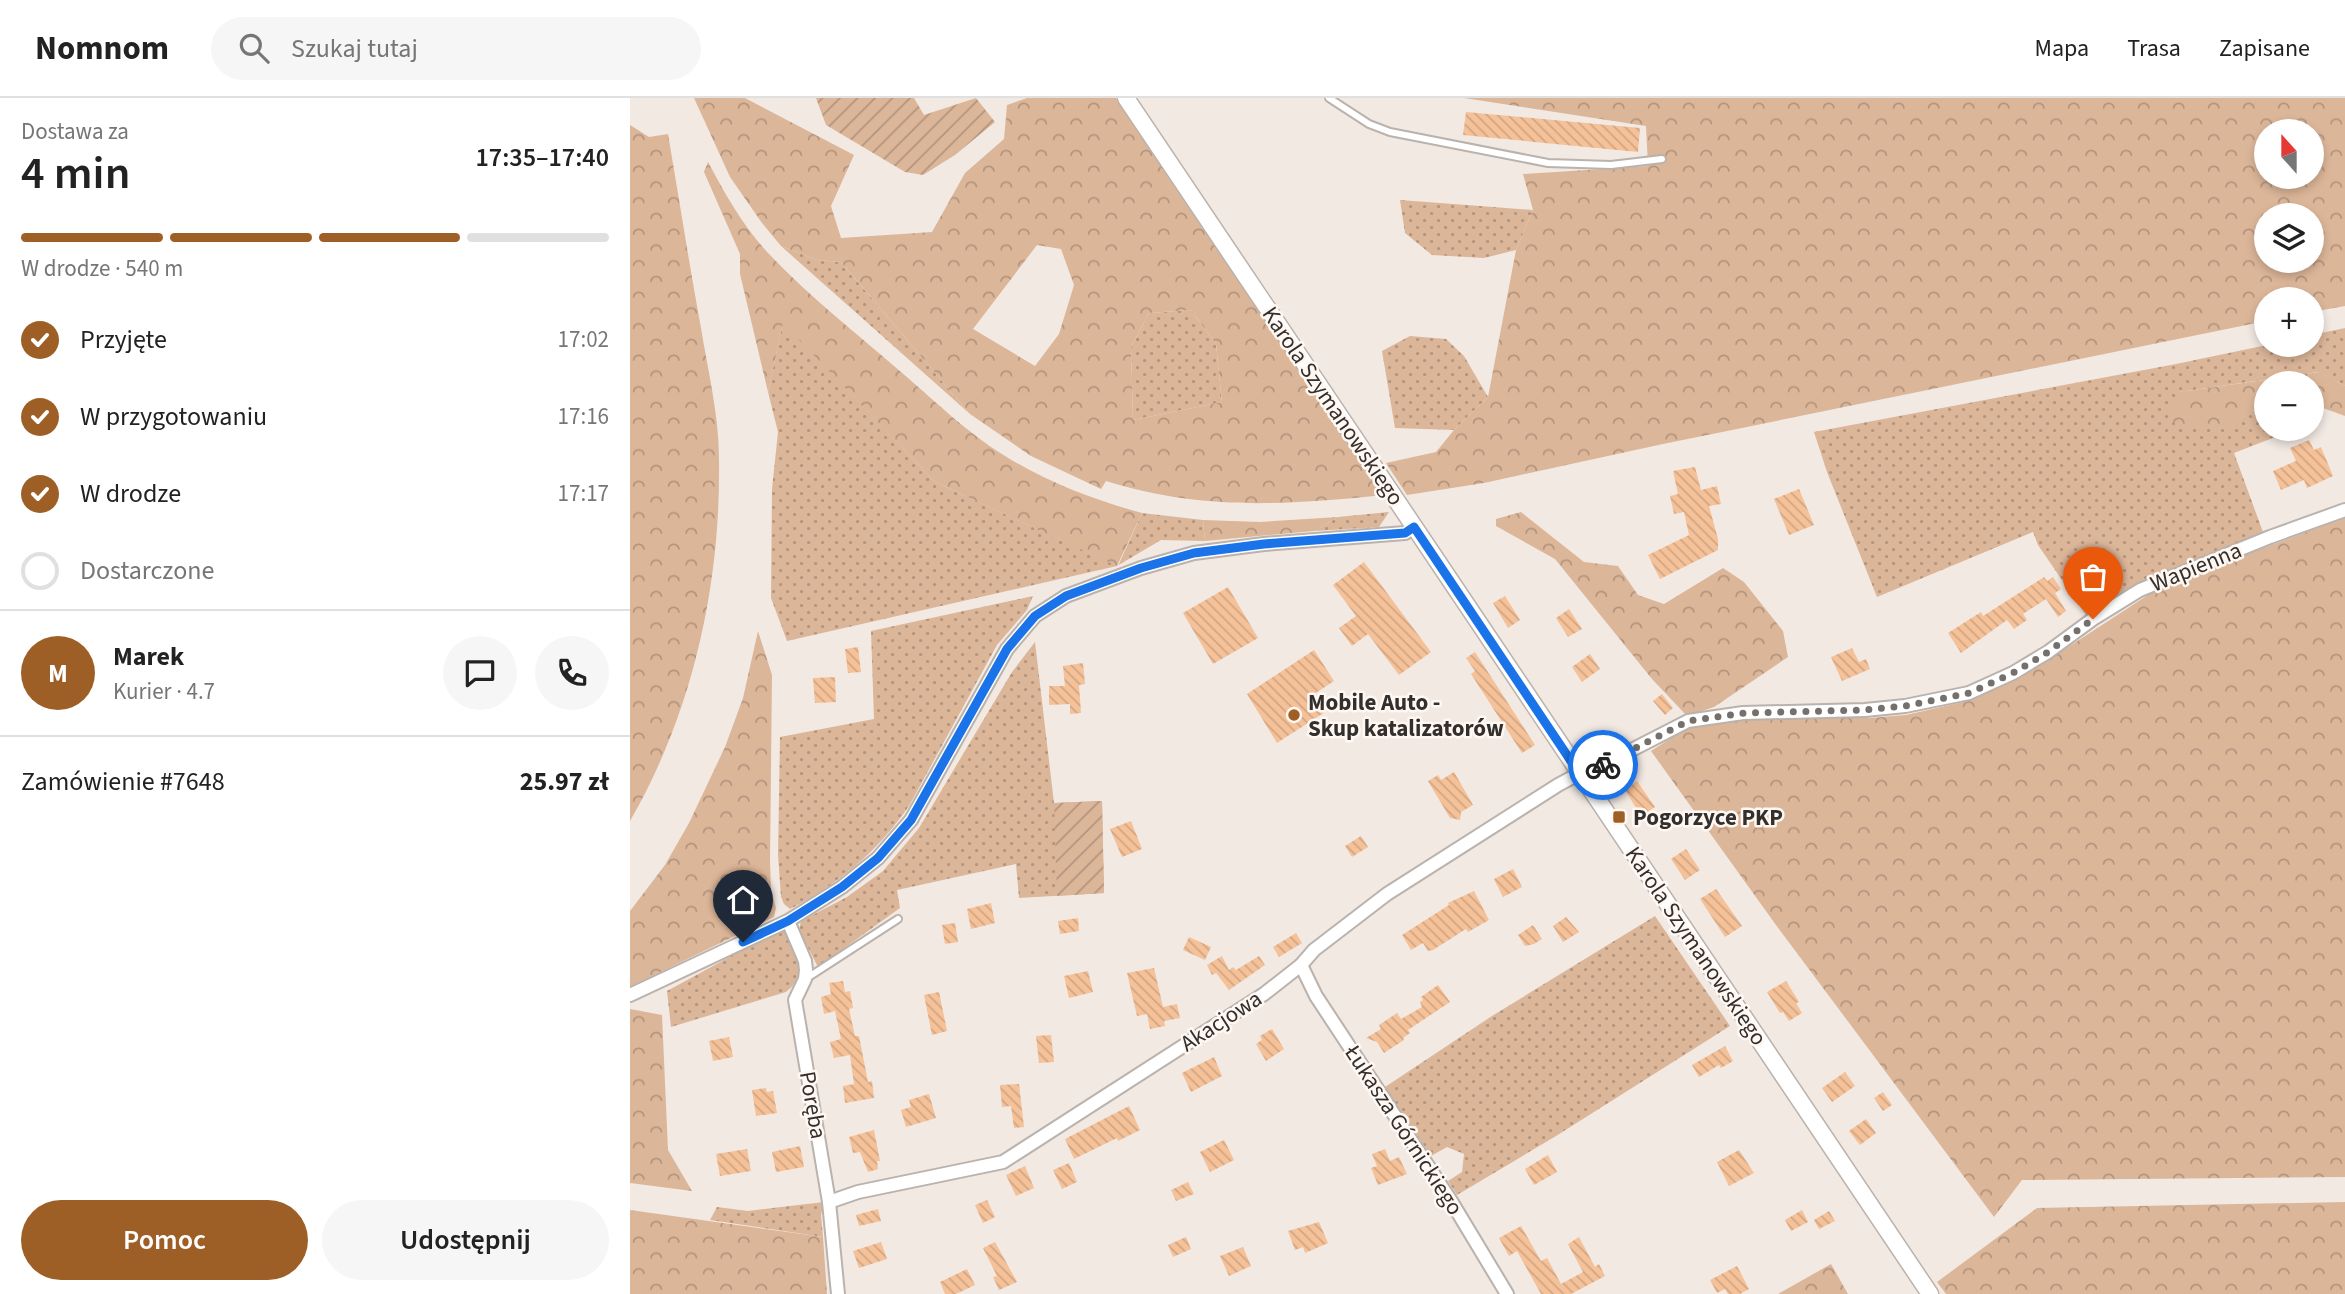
<!DOCTYPE html>
<html lang="pl">
<meta charset="utf-8">
<style>
:root{--surface:#fff;--page:#f6f6f6;--text:#222;--muted:#767676;--line:#e0e0e0;--accent:#9e5f27}
body{margin:0;font-family:"Source Sans 3",sans-serif;background:var(--page);color:var(--text);height:100vh;display:flex;flex-direction:column;font-size:26px;white-space:nowrap}
*{box-sizing:border-box;margin:0}
p{font-size:23px;color:var(--muted)}
.icon{flex:none;width:38px;height:38px;fill:none;stroke:currentColor;stroke-width:2;stroke-linecap:round;stroke-linejoin:round}
.map{position:relative;flex:1;overflow:hidden}
.details{display:flex;flex-direction:column;background:var(--surface);width:630px}
.details>*{flex:none}
.needle{width:46px;rotate:339deg}
.buttons{position:absolute;left:1624px;top:21px;display:grid;gap:14px}
.buttons a{display:grid;place-items:center;width:70px;height:70px;border-radius:50%;background:var(--surface);box-shadow:0 4px 10px #0003;font-size:35px}
.pin{position:absolute;display:grid;place-items:center;width:60px;height:60px;color:#fff;margin:-72px -30px;border-radius:50% 50% 50% 0;rotate:-45deg;box-shadow:0 0 7px #0007}
.pin .icon{rotate:45deg}
.courier{position:absolute;display:grid;place-items:center;width:70px;height:70px;margin:-35px;border:5px solid #1a73e8;border-radius:50%;background:#fff;color:#222;box-shadow:0 2px 9px #0007}
.head em{font-style:normal;font-weight:600}
.head div{display:flex;flex-direction:column-reverse}
.head{display:flex;align-items:center;justify-content:space-between;height:119px;padding:0 21px}
h1{font-size:46px;font-weight:600;line-height:52px}
.bar{display:grid;grid-template-columns:repeat(4,1fr);gap:10px 7px;align-content:center;height:84px;padding:0 21px}
.bar i{height:9px;border-radius:5px;background:var(--line)}
.bar .on{background:var(--accent)}
.bar p{grid-column:span 4}
.line{display:flex;align-items:center;gap:18px;padding:0 21px;border-top:2px solid var(--line)}
.line div{flex:1}
.round{display:grid;place-items:center;flex:none;width:74px;height:74px;border-radius:37px;background:var(--page)}
ol{padding:0 21px;list-style:none}
li{display:flex;align-items:center;gap:21px;height:77px}
li p{margin-inline-start:auto}
li .icon{padding:7px;border-radius:50%;background:var(--accent);color:#fff;stroke-width:4}
li:last-child{color:var(--muted)}
li i{width:38px;height:38px;border:4px solid var(--line);border-radius:50%}
.cta{display:flex;gap:14px;margin-top:auto;padding:14px 21px}
.cta a{flex:1;height:80px;border-radius:42px;background:var(--accent);color:#fff;font-size:28px;font-weight:600;line-height:80px;text-align:center}
.cta a+a{background:var(--page);color:var(--text)}
header{display:flex;align-items:center;gap:42px;box-sizing:border-box;height:98px;padding:0 35px;background:var(--surface);border-bottom:2px solid var(--line)}
header strong{font-size:33px}
nav{display:flex;gap:38px;margin-inline-start:auto;font-size:24px}
.search{width:490px;height:63px;background:var(--page);display:flex;align-items:center;gap:18px;box-sizing:border-box;padding:0 24px;border-radius:38px;color:var(--muted);font-size:26px}
main{display:flex;flex:1;min-height:0}
.map>svg:first-child{display:block}
.grass{fill:url(#grass-dots)}
.forest{fill:url(#forest-crowns);fill-rule:evenodd}
.garden{fill:url(#garden-furrows)}
.building{fill:url(#building-back-hatch)}
.lines{fill:none;stroke-linecap:round;stroke-linejoin:round}
.service-casing{stroke:#bab2ac;stroke-width:10}
.minor-casing{stroke:#bab2ac;stroke-width:16}
.tertiary-casing{stroke:#bab2ac;stroke-width:19}
.service{stroke:#fff;stroke-width:6}
.minor{stroke:#fff;stroke-width:12}
.tertiary{stroke:#fff;stroke-width:16}
.done{stroke:#76706d;stroke-width:7;stroke-dasharray:0 12.6}
.route{stroke:#1a73e8;stroke-width:9}
.poi-dot{fill:#9e5f27;stroke:#fef7f2;stroke-width:2.5}
.labels{text-anchor:middle;dominant-baseline:central;stroke-width:5;stroke-linejoin:round;paint-order:stroke}
.street-label{font-size:23px;fill:#332f2d;stroke:#fef7f2}
.poi-label{font-size:23px;font-weight:bold;fill:#332f2d;stroke:#fef7f2;text-anchor:start}
</style>
<header>
<strong>Nomnom</strong>
<div class="search"><svg class="icon" aria-label="search" viewBox="0 0 24 24"><circle cx="10" cy="10" r="6"/><path d="M15 15l6 6"/></svg>Szukaj tutaj</div>
<nav><a>Mapa</a><a>Trasa</a><a>Zapisane</a></nav>
</header>
<main>
<section class="details">
<div class="head"><div><h1>4 min</h1><p>Dostawa za</p></div><em>17:35–17:40</em></div>
<div class="bar"><i class="on"></i><i class="on"></i><i class="on"></i><i></i><p>W drodze · 540 m</p></div>
<ol>
<li><svg class="icon" aria-label="check" viewBox="0 0 24 24"><path d="M5 12l5 5 9-10"/></svg>Przyjęte<p>17:02</p></li>
<li><svg class="icon" aria-label="check" viewBox="0 0 24 24"><path d="M5 12l5 5 9-10"/></svg>W przygotowaniu<p>17:16</p></li>
<li><svg class="icon" aria-label="check" viewBox="0 0 24 24"><path d="M5 12l5 5 9-10"/></svg>W drodze<p>17:17</p></li>
<li><i></i>Dostarczone</li>
</ol>
<div class="line" style="height:126px"><b class="round" style="background:var(--accent);color:#fff">M</b><div><b>Marek</b><p>Kurier · 4.7</p></div><a class="round"><svg class="icon" aria-label="chat" viewBox="0 0 24 24"><path d="M4 5h16v11H9l-5 4z"/></svg></a><a class="round"><svg class="icon" aria-label="phone" viewBox="0 0 24 24"><path d="M5 4h4l2 5-3 2q2 4 5 5l2-3 5 2v4C11 20 4 13 5 4z"/></svg></a></div>
<div class="line" style="height:91px"><div>Zamówienie #7648</div><b>25.97 zł</b></div>
<div class="cta"><a>Pomoc</a><a>Udostępnij</a></div>
</section>
<div class="map">
<svg width="1715" height="1196" viewBox="0 0 1715 1196">
<defs>
<pattern id="grass-dots" width="8" height="8" patternUnits="userSpaceOnUse" patternTransform="scale(1.75)"><rect width="8" height="8" fill="#dcb699"/><path d="M2 2h.1M6 6h.1" fill="none" stroke="#b3947d" stroke-width="1.8" stroke-linecap="round"/></pattern>
<pattern id="forest-crowns" width="20" height="18" patternUnits="userSpaceOnUse" patternTransform="scale(1.75)"><rect width="20" height="18" fill="#dcb699"/><path d="M2 6a3 3 0 1 1 6 0M12 15a3 3 0 1 1 6 0" fill="none" stroke="#b3947d"/></pattern>
<pattern id="garden-furrows" width="10" height="10" patternUnits="userSpaceOnUse" patternTransform="scale(1.75)"><rect width="10" height="10" fill="#dcb699"/><path d="M-1 1l2-2M0 10L10 0M9 11l2-2" fill="none" stroke="#b3947d"/></pattern>
<pattern id="building-back-hatch" width="6" height="6" patternUnits="userSpaceOnUse" patternTransform="scale(1.75)"><rect width="6" height="6" fill="#f5c198"/><path d="M-1 5l2 2M0 0l6 6M5-1l2 2" fill="none" stroke="#d2a683"/></pattern>
</defs>
<rect width="100%" height="100%" fill="#f2e9e3"/>
<g class="grass">
<polygon points="770,102 903,112 886,152 854,160 802,157 775,135"/>
<polygon points="151,148 187,162 211,164 340,316"/>
<polygon points="561,212 586,246 592,304 503,322 501,249 519,215"/>
<polygon points="153,224 305,384 488,468 512,415 573,422 575,443 531,442 487,468 157,543 141,500 142,391 148,334 138,294"/>
<polygon points="1715,230 1715,288 1688,274 1550,294 1622,313 1636,311 1636,331 1666,331 1604,355 1633,434 1508,485 1456,517 1408,447 1403,434 1247,499 1197,374 1184,334 1546,266 1637,247 1682,247 1682,237"/>
<polygon points="780,238 816,241 834,258 858,299 824,332 765,330 752,253"/>
<polygon points="759,414 749,429 684,433 708,419"/>
<path d="M403 498 397 512 367 547 279 708C247 754 209 786 160 811L154 806 151 799 148 757 150 639 244 621 241 533Z"/>
<polygon points="405,544 424,705 472,703 474,795 389,800 386,766 267,792 270,810 188,869 169,832 171,823 217,799 253,773 289,730 382,574"/>
<polygon points="1025,818 1100,928 926,1038 827,1097 818,1083 832,1074 834,1056 817,1049 801,1058 755,989 862,918"/>
<path d="M149 832 158 834C166 855 178 878 156 894L41 929 37 893Z"/>
<polygon points="194,1104 191,1117 193,1139 80,1122 87,1109 118,1113"/>
</g>
<g class="forest">
<path d="M64 0H115L224 57 201 108 211 140 302 134 335 75 374 41 377 7 397 0H486L754 397C655 407 573 413 476 383L471 391 401 358 340 316 211 164 187 162 151 148 132 125 100 79ZM407 147 431 151 444 187 429 236 405 268 343 231ZM561 212 586 246 592 304 503 322 501 249 519 215Z"/>
<path d="M834 0H1715V208L1682 214V201H1636V223L1033 346 854 385 777 397 756 365 806 354 824 332 858 299 886 152 903 112 893 76 1018 68 1016 28ZM1636 33H1682V79H1636ZM1636 117H1682V163H1636Z"/>
<path d="M0 27 19 39 38 36C49 100 59 165 71 230 78 273 89 317 89 361 91 486 63 614 0 723Z"/>
<path d="M78 64C95 96 114 130 140 157 180 199 227 236 271 274 304 302 337 335 375 358 417 384 464 402 512 415L487 468 305 384 153 225 138 294 110 176V156L74 74Z"/>
<polygon points="1689,274 1715,288 1715,318 1682,306 1682,285 1636,285 1636,311 1621,313 1610,327 1548,330 1536,313 1550,294"/>
<polygon points="891,414 954,464 988,468 1008,497 1034,506 1093,470 1114,484 1153,533 1158,559 1084,609 1057,618 1022,581 925,461 866,428 866,421"/>
<polygon points="708,419 684,433 575,443 573,422 630,424"/>
<polygon points="1715,420 1715,1079 1392,1082 1364,1119 1146,827 1021,653 1060,628 1106,620 1240,620 1276,617 1342,602 1391,578 1426,557 1518,497 1579,470"/>
<polygon points="128,533 142,577 140,763 141,793 146,810 144,819 0,889 0,813 35,767 59,725 95,649 113,600"/>
<polygon points="0,911 32,917 38,1052 62,1093 0,1085"/>
<polygon points="1715,1104 1715,1196 1316,1196 1307,1184 1407,1110"/>
<polygon points="0,1112 193,1139 197,1196 0,1196"/>
<polygon points="1201,1166 1218,1196 1148,1196"/>
</g>
<g class="garden">
<polygon points="186,0 284,0 294,17 346,0 365,24 325,57 293,77 275,74 196,27"/>
<polygon points="472,703 474,795 427,798 424,705"/>
</g>
<g class="building">
<polygon points="836,14 1010,30 1008,54 833,37"/>
<polygon points="1679,342 1684,352 1691,349 1703,378 1677,390 1674,382 1651,392 1643,373 1666,363 1660,350"/>
<polygon points="1065,369 1071,392 1087,388 1091,406 1079,408 1088,441 1088,452 1030,481 1018,457 1059,437 1054,414 1044,416 1040,398 1048,396 1043,373"/>
<polygon points="1169,391 1184,427 1159,437 1144,401"/>
<polygon points="734,464 801,554 769,577 738,536 722,548 709,530 726,518 703,487"/>
<polygon points="1414,479 1417,483 1423,479 1431,491 1425,495 1436,513 1428,519 1416,501 1393,516 1397,522 1384,531 1377,522 1331,555 1318,535 1351,514 1353,518"/>
<polygon points="598,489 628,540 583,566 553,515"/>
<polygon points="875,498 890,522 878,530 863,505"/>
<polygon points="939,511 952,531 938,539 926,520"/>
<polygon points="228,549 231,574 218,575 215,551"/>
<polygon points="1222,550 1229,564 1236,561 1240,571 1212,583 1201,559"/>
<polygon points="684,552 704,583 684,596 695,614 647,645 617,596"/>
<polygon points="845,554 905,647 892,655 841,576 845,573 836,560"/>
<polygon points="960,556 970,571 952,584 942,569"/>
<polygon points="453,565 455,586 449,587 451,615 440,616 440,606 419,607 419,588 435,588 433,568"/>
<polygon points="205,579 206,604 185,605 183,580"/>
<polygon points="1032,596 1043,610 1035,617 1023,603"/>
<polygon points="824,674 843,707 831,714 830,722 820,720 798,683 808,677 811,682"/>
<polygon points="1007,683 1025,709 1011,718 995,692"/>
<polygon points="501,723 512,751 492,759 480,731"/>
<polygon points="731,738 738,749 722,759 715,748"/>
<polygon points="1056,751 1070,772 1055,782 1041,761"/>
<polygon points="883,771 892,789 873,799 864,781"/>
<polygon points="1086,791 1112,828 1095,839 1070,801"/>
<polygon points="844,793 859,822 838,834 836,831 803,852 798,853 793,845 781,852 772,837 819,807 818,805"/>
<polygon points="361,805 365,825 341,831 337,811"/>
<polygon points="936,819 949,834 933,844 923,828"/>
<polygon points="448,820 449,833 430,836 428,823"/>
<polygon points="325,825 328,844 315,846 312,827"/>
<polygon points="903,827 912,841 904,846 895,848 888,837"/>
<polygon points="666,835 672,845 649,859 643,849"/>
<polygon points="559,839 581,849 575,862 553,852"/>
<polygon points="592,858 599,872 603,869 606,872 629,858 635,867 599,892 586,875 582,877 577,867"/>
<polygon points="524,870 533,909 547,906 550,920 534,923 535,928 520,931 517,916 507,918 497,875"/>
<polygon points="458,873 463,894 439,900 434,878"/>
<polygon points="213,883 215,894 220,893 223,910 219,911 225,938 229,938 238,984 242,983 244,1000 215,1005 213,988 224,986 220,957 204,960 200,944 211,941 205,913 194,916 191,899 201,896 199,885"/>
<polygon points="1156,883 1169,904 1166,905 1172,915 1159,923 1153,914 1150,915 1137,894"/>
<polygon points="808,887 820,904 778,932 780,935 773,940 774,942 754,955 747,944 736,940 751,931 749,927 767,915 771,921 792,909 790,904 793,902 791,899"/>
<polygon points="309,894 317,933 302,937 294,897"/>
<polygon points="642,931 654,951 636,963 626,946 632,942 630,938"/>
<polygon points="421,937 424,964 409,965 406,938"/>
<polygon points="99,939 103,959 83,963 79,943"/>
<polygon points="1095,948 1103,963 1091,970 1089,967 1069,979 1062,967"/>
<polygon points="584,959 592,978 561,994 552,975"/>
<polygon points="1215,974 1225,988 1202,1004 1192,990"/>
<polygon points="389,986 394,1029 384,1030 381,1008 372,1009 370,987"/>
<polygon points="136,990 137,994 143,993 147,1015 126,1018 122,992"/>
<polygon points="1253,994 1262,1007 1253,1013 1244,1000"/>
<polygon points="299,996 306,1020 276,1029 271,1012 281,1009 279,1002"/>
<polygon points="499,1008 510,1032 488,1043 487,1040 444,1061 435,1041"/>
<polygon points="1236,1021 1246,1035 1230,1047 1219,1033"/>
<polygon points="244,1032 250,1063 247,1063 248,1071 238,1074 230,1054 223,1055 219,1039"/>
<polygon points="594,1042 604,1062 580,1074 570,1054"/>
<polygon points="170,1048 174,1069 146,1074 142,1054"/>
<polygon points="117,1051 121,1073 90,1078 86,1056"/>
<polygon points="755,1051 760,1063 769,1059 777,1076 748,1087 741,1070 747,1068 742,1056"/>
<polygon points="1109,1052 1124,1075 1099,1088 1087,1064"/>
<polygon points="918,1057 927,1074 904,1087 895,1071"/>
<polygon points="439,1065 447,1084 432,1091 423,1072"/>
<polygon points="395,1068 404,1090 386,1098 376,1077"/>
<polygon points="558,1084 564,1096 546,1103 541,1092"/>
<polygon points="357,1102 365,1119 353,1125 345,1107"/>
<polygon points="248,1111 251,1123 229,1128 226,1117"/>
<polygon points="1172,1112 1178,1124 1161,1133 1155,1122"/>
<polygon points="1199,1113 1205,1123 1189,1131 1184,1122"/>
<polygon points="689,1124 698,1145 675,1155 673,1149 665,1152 658,1133"/>
<polygon points="891,1128 911,1163 917,1160 931,1186 953,1174 938,1146 949,1139 965,1169 969,1166 975,1178 941,1196 911,1196 887,1153 879,1158 869,1140"/>
<polygon points="556,1139 561,1151 543,1159 538,1147"/>
<polygon points="251,1144 257,1161 229,1170 223,1153"/>
<polygon points="365,1144 387,1184 369,1192 363,1179 367,1178 353,1150"/>
<polygon points="613,1149 621,1168 599,1178 590,1158"/>
<polygon points="1107,1168 1119,1191 1110,1196 1098,1196 1095,1191 1087,1195 1080,1182"/>
<polygon points="337,1171 345,1187 326,1196 315,1196 310,1184"/>
</g>
<g class="lines">
<defs>
<g id="service">
<polyline points="699,0 739,26 760,34 918,65 981,67 1032,61"/>
<polyline points="177,880 268,821"/>
</g>
<g id="minor">
<polyline points="158,823 175,863 176,872 175,881 165,902 199,1104 208,1196"/>
<polyline points="671,867 686,898 821,1103 877,1196"/>
<polyline points="0,897 158,823 212,789 248,760 281,722 377,551 405,518 436,498 511,470 564,455 634,446 775,435 784,429"/>
<polyline points="199,1104 228,1094 373,1064 634,896 671,867 684,852 757,796 928,687 941,680 951,678 1058,623 1113,615 1235,612 1275,608 1339,595 1383,575 1418,554 1463,521 1510,492 1640,439 1715,412"/>
</g>
<polyline id="tertiary" points="496,0 1300,1196"/>
</defs>
<use href="#service" class="service-casing"/>
<use href="#minor" class="minor-casing"/>
<use href="#tertiary" class="tertiary-casing"/>
<use href="#service" class="service"/>
<use href="#minor" class="minor"/>
<use href="#tertiary" class="tertiary"/>
</g>
<g class="lines">
<polyline class="done" points="973,667 1058,623 1114,615 1235,612 1275,608 1339,595 1383,575 1418,554 1463,521"/>
<polyline class="route" points="113,844 158,823 212,789 248,760 281,722 377,551 405,518 436,498 511,470 564,455 634,446 775,435 784,429 951,678 973,667"/>
</g>
<g class="poi-dot">
<circle cx="664" cy="617" r="7"/>
<rect x="982" y="712" width="14" height="14" rx="3.5"/>
</g>
<g class="labels">
<g class="street-label">
<text transform="translate(703 308) rotate(56)">Karola Szymanowskiego</text>
<text transform="translate(1566 469) rotate(-22)">Wapienna</text>
<text transform="translate(1066 848) rotate(56)">Karola Szymanowskiego</text>
<text transform="translate(591 923) rotate(-33)">Akacjowa</text>
<text transform="translate(183 1007) rotate(80)">Poręba</text>
<text transform="translate(774 1032) rotate(57)">Łukasza Górnickiego</text>
</g>
<g class="poi-label">
<text x="678" y="604">Mobile Auto -<tspan x="678" dy="26">Skup katalizatorów</tspan></text>
<text x="1003" y="719">Pogorzyce PKP</text>
</g>
</g>
</svg>
<div class="buttons">
<a><svg class="needle" viewBox="-14 -14 28 28"><path d="M0-13l5 13h-10z" fill="#e53935"/><path d="M0 13l5-13h-10z" fill="#767676"/></svg></a>
<a><svg class="icon" aria-label="layers" viewBox="0 0 24 24"><path d="M12 4l9 5-9 5-9-5zM3 14l9 5 9-5"/></svg></a>
<a>+</a>
<a>−</a>
</div>
<div class="pin" style="left:1463px;top:521px;background:#ea580c"><svg class="icon" aria-label="bag" viewBox="0 0 24 24"><path d="M5 8h14l-1 12H6zM9 8a3 3 0 0 1 6 0"/></svg></div>
<div class="pin" style="left:113px;top:844px;background:#1f2937"><svg class="icon" aria-label="home" viewBox="0 0 24 24"><path d="M3 11l9-7 9 7M6 9v11h12V9"/></svg></div>
<div class="courier" style="left:973px;top:667px"><svg class="icon" aria-label="bike" viewBox="0 0 24 24"><circle cx="6" cy="16" r="4"/><circle cx="18" cy="16" r="4"/><path d="M6 16l4-8h5l3 8M10 8l3 8H6M13 5h3"/></svg></div>
</div>
</main>
